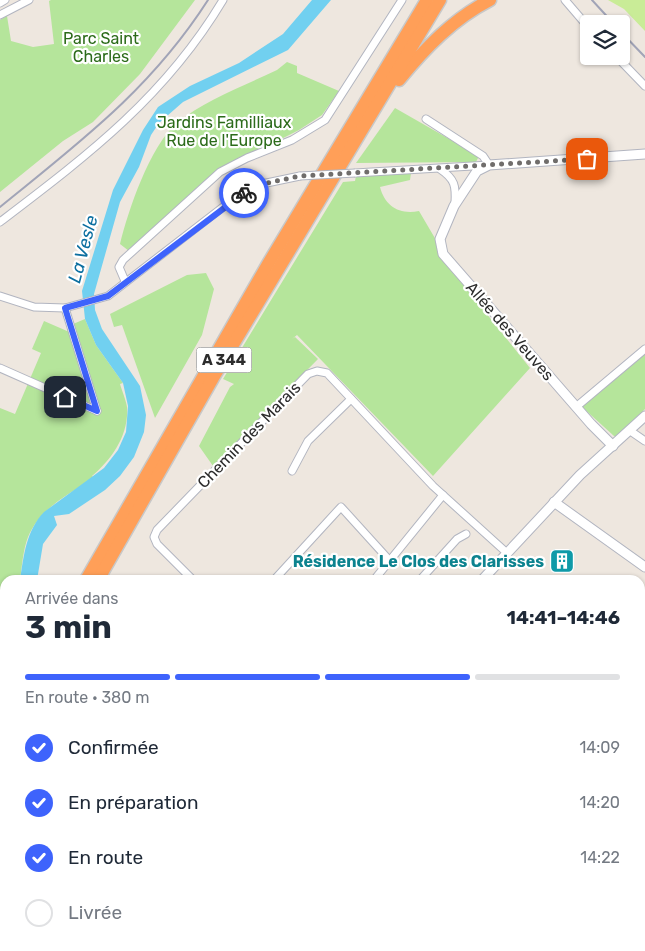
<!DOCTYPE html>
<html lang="fr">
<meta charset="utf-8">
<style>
:root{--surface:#fff;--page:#f2f2f3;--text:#1f2937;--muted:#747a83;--line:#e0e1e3;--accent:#3e63fc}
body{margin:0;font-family:Rubik,sans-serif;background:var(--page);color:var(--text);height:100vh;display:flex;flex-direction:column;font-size:19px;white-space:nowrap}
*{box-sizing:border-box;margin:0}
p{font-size:16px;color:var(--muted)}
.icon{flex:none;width:28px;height:28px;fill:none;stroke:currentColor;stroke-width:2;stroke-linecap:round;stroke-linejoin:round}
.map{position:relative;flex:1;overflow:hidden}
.details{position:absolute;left:0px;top:575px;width:645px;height:376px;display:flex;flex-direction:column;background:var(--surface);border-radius:15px 15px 0 0;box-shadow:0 1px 4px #0004}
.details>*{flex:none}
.buttons{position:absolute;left:580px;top:15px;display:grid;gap:10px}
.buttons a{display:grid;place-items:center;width:50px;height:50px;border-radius:5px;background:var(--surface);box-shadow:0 1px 4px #0004;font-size:25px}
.pin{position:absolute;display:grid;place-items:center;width:42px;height:42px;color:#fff;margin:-21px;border-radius:10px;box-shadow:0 2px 8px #0006}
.courier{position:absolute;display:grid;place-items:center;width:50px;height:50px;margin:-25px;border:4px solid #3e63fc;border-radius:50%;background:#fff;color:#222;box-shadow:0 1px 6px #0007}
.head em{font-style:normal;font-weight:700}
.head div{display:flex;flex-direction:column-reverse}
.head{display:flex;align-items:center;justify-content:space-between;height:85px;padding:0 25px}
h1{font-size:32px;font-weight:700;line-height:38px}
.bar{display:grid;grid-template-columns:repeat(4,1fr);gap:8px 5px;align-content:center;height:60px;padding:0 25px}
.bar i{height:6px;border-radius:4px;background:var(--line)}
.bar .current{background:var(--accent)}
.bar p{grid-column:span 4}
ol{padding:0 25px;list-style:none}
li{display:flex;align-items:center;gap:15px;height:55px}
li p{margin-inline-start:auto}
li .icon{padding:5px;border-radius:50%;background:var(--accent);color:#fff;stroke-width:4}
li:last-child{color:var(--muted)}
li i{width:28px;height:28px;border:2px solid var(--line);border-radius:50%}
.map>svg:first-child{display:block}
.green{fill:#b5e59b}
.pitch{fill:#c9ec97}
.water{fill:#71d0f0}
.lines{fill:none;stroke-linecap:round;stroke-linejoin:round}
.minor-casing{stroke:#b2b5c0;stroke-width:9}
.tertiary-casing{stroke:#b2b5c0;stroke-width:11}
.motorway-casing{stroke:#c8c8c8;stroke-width:15}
.minor{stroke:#fff;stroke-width:7}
.tertiary{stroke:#fff;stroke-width:9}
.motorway{stroke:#ff9f58;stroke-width:12}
.rail{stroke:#a1a4b7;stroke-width:2}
.minor-bridge-casing{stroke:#b2b5c0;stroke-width:9;stroke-linecap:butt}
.minor-bridge{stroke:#fff;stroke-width:7}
.done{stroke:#706d6b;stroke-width:5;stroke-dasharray:0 9}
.route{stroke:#3e63fc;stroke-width:6}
.labels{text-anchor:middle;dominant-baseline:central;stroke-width:4.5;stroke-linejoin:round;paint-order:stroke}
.shield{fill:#fff;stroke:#6b6b6b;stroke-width:1}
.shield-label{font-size:15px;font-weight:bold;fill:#2c2c2c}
.park-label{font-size:16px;fill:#2c6b1a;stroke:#fff}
.street-label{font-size:16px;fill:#2c2c2c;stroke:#fff}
.culture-label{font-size:16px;font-weight:bold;fill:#0d838f;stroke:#fff;text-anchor:end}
.water-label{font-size:18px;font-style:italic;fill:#0c6fa0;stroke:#fff}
</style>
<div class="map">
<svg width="645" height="951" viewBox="0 0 645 951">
<rect width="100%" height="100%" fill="#eee7df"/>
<g class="green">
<polygon points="51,0 195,0 140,74 93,122 63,141 0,192 0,20 7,16 11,41 33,47 54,44 49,1"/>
<path d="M287 62 297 66V73L339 91 322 115 299 130 222 169 203 182 129 251 120 244C128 211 150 146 176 124 204 100 244 86 277 70Z"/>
<polygon points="395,108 479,156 476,162 356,163"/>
<path d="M411 173 410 180 380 187C385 206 399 215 419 211L436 240 438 253 530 368 433 476 297 335 292 339 295 337 318 359 213 466 199 446 230 387 234 384 223 379 343 182 355 181 356 176Z"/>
<polygon points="206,273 214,289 202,335 155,418 122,325 114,327 110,314 187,275"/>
<path d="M85 319 96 345 123 383 120 384C122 391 126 400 127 407 129 435 112 459 92 476L94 478C69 494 40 508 28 537 23 550 22 566 20 580H5V626L0 624V408L15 414 41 353 32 349 44 321 67 331 73 324Z"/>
<polygon points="645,353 645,409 617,436 614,436 582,407 610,379"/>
<polygon points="5,774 5,946 84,946 81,951 0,951 0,783"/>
</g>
<g class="pitch">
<polygon points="608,0 645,0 645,31 624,9"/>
<polygon points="245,946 300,946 306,951 243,951"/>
</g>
<path class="water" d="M312 0H331L288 50 183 102 159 123 151 135 139 167 120 202 94 294 95 310 102 329 140 386 146 415 144 432 134 457 120 476 105 490 69 514 54 516 57 525 43 544 37 580H20C24 555 26 531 44 512L104 468 118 450 126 432 128 406 123 383 96 345 85 319 82 291 113 190 143 130 158 107 190 86 239 63 283 34Z"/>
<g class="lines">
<defs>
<g id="minor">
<polyline points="565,0 589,28"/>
<polyline points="0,3 5,0"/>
<polyline points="0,15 29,0"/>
<polyline points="616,56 645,86"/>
<path d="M440 169C455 179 456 186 455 203"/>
<polyline points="355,173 489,165 483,156 426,119"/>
<path d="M0 222C88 155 165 97 223 0"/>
<polyline points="125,281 119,267 123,260 220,172 247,158 292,140 325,120 402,0"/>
<polyline points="0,296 34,307 65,308 97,411"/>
<polyline points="65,308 108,296 227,204 257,185 300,176"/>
<polyline points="0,368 97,411"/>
<polyline points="576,407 645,349"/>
<polyline points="629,430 645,441"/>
<polyline points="292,471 308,441 351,399"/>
<polyline points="193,580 157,544 154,537 157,530 308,374 317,371 327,373 433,486 507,553"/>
<polyline points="274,580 341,507 390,561"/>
<polyline points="374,580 443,495"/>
<polyline points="420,580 457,539 466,534"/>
<polyline points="640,829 645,830"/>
<polyline points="640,900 645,901"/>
<polyline points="374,946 379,951"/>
<polyline points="394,946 399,951"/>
<polyline points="598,946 604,951"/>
<polyline points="87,951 90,946"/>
</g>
<g id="tertiary">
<polyline points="613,446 591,424 443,254 440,239 454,206 477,171 489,165 645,154"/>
<polyline points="554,502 645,567"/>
<polyline points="482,580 580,475 645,416"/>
<polyline points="235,951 237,946"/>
</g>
<g id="motorway">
<path d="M399 80C425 48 453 19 490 0"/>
<polyline points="86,580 268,264 427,0"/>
<polyline points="98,580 213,378 440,0"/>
<polyline points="0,733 5,724"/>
<polyline points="0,756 5,746"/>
</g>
</defs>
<use href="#minor" class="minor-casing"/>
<use href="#tertiary" class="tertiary-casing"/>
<use href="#motorway" class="motorway-casing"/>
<use href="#minor" class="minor"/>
<use href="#tertiary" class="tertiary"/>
<use href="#motorway" class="motorway"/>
<g class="rail">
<polyline points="592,0 614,24"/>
<polyline points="621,32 645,57"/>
<path d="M0 207C80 142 151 89 208 0"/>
</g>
<defs>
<polyline id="minor-bridge" points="300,176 355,173"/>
</defs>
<use href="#minor-bridge" class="minor-bridge-casing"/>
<use href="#minor-bridge" class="minor-bridge"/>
</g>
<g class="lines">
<polyline class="done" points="244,193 258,185 300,176 587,159"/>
<polyline class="route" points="65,397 97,411 65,308 108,296 244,193"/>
</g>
<defs>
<symbol id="building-square" viewBox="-11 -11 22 22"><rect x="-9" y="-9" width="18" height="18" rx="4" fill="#0f9aa8" stroke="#fff"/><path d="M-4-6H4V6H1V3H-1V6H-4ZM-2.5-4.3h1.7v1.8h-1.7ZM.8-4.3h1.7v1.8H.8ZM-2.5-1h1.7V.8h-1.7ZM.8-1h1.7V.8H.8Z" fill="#fff"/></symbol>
</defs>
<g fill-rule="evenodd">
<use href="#building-square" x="548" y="547" width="28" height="28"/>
</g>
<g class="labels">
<rect class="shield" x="196.5" y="347.5" width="55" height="25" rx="4"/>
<g class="shield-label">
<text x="224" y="360">A 344</text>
</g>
<g class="park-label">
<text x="101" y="38">Parc Saint<tspan x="101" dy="18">Charles</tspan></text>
<text x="224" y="122">Jardins Familliaux<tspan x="224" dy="18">Rue de l'Europe</tspan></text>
</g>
<g class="street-label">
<text transform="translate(510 331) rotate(49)">Allée des Veuves</text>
<text transform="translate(249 435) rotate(-46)">Chemin des Marais</text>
</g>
<g class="culture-label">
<text x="544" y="561">Résidence Le Clos des Clarisses</text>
</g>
<g class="water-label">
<text transform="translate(83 249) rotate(-75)">La Vesle</text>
</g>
</g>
</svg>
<div class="buttons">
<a><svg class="icon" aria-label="layers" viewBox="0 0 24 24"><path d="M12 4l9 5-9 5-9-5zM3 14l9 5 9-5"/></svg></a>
</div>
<div class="pin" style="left:587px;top:159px;background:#ea580c"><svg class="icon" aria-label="bag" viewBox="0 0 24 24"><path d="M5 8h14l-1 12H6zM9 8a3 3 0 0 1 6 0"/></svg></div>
<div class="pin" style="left:65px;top:397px;background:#1f2937"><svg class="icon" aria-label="home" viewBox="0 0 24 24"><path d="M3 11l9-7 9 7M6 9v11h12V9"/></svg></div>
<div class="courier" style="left:244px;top:193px"><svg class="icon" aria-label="bike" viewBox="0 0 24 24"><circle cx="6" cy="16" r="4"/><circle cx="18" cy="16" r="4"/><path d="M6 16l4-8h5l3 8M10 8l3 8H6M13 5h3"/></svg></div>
<section class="details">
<div class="head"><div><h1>3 min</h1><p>Arrivée dans</p></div><em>14:41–14:46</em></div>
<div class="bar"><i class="current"></i><i class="current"></i><i class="current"></i><i></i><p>En route · 380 m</p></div>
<ol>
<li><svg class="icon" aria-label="check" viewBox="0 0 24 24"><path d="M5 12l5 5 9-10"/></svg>Confirmée<p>14:09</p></li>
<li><svg class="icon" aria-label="check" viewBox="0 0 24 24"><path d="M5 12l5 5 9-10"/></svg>En préparation<p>14:20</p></li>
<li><svg class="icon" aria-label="check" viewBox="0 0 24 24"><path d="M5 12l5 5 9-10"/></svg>En route<p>14:22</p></li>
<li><i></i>Livrée</li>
</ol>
</section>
</div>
